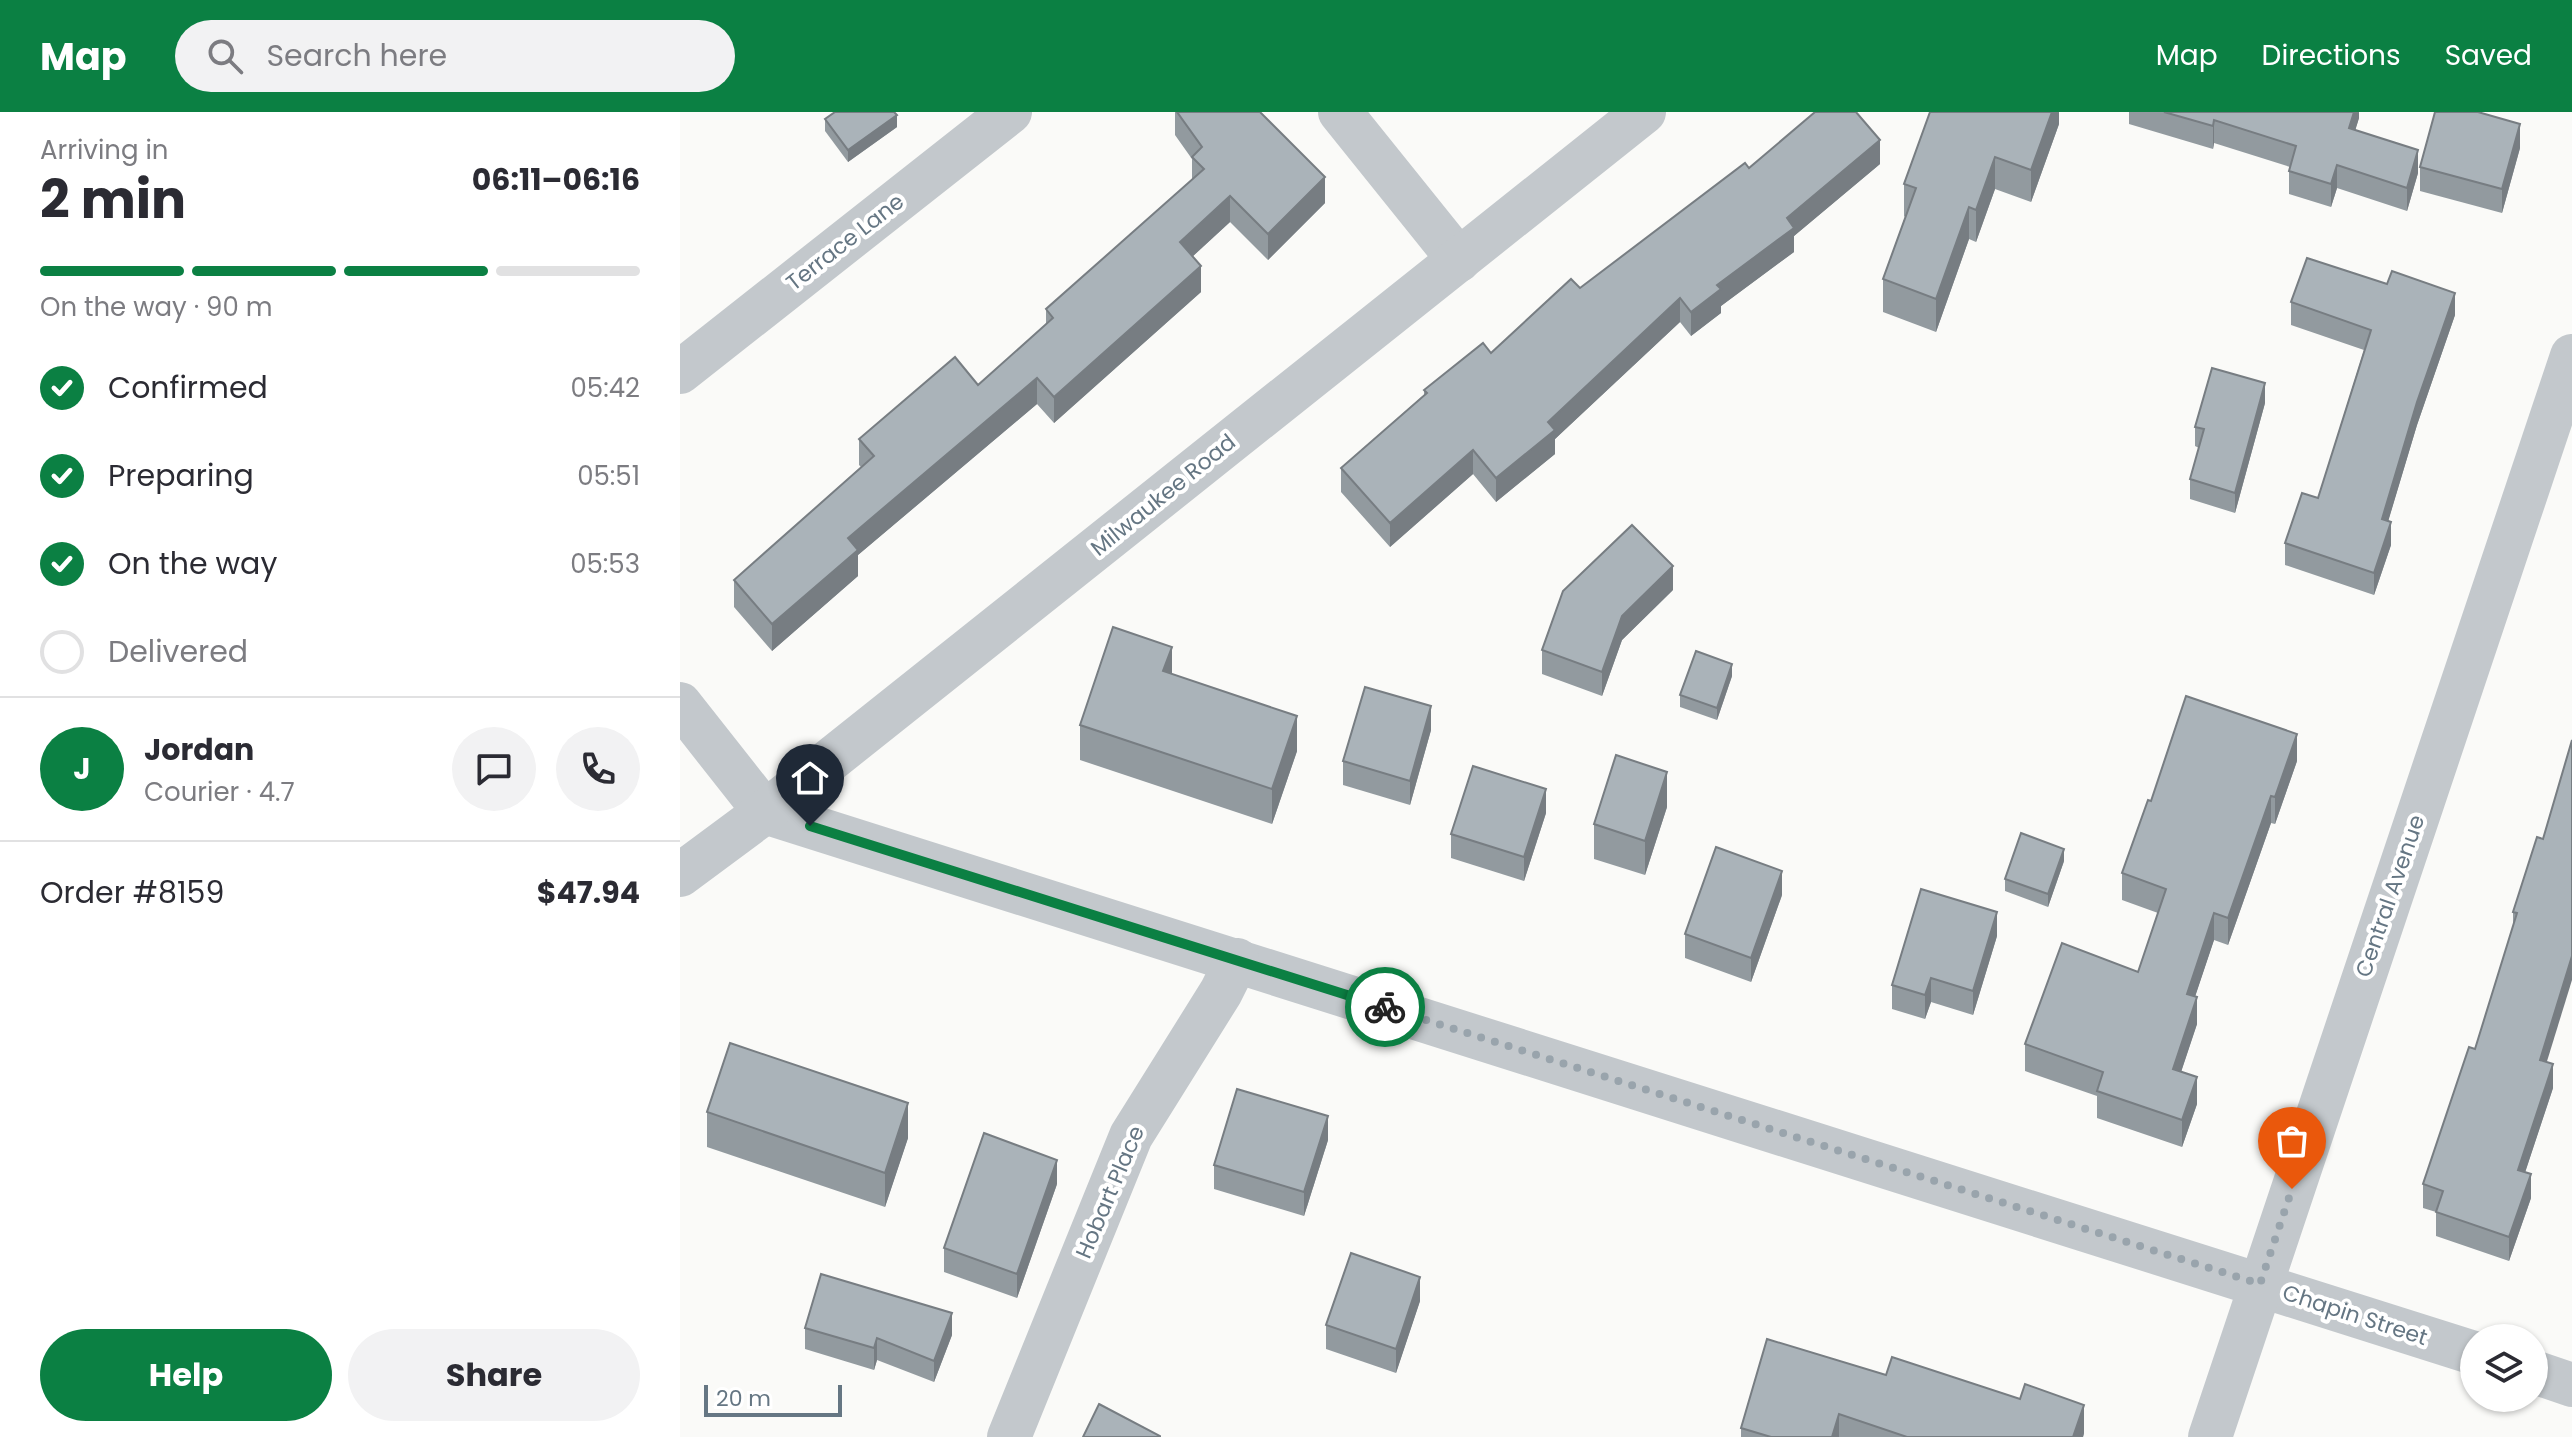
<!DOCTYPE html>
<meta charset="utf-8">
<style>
:root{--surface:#fff;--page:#f2f2f3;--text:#2b2b33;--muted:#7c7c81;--line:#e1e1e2;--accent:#0b8043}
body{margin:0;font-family:Poppins,sans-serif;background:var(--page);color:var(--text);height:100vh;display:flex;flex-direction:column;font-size:30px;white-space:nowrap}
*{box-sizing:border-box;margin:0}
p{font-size:26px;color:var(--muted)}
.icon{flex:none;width:44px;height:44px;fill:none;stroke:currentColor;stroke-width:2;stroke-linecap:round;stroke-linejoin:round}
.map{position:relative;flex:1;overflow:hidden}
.sheet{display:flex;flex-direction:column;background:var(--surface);width:680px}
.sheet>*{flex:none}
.controls{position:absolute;left:1780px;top:1212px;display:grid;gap:16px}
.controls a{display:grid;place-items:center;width:88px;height:88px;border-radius:50%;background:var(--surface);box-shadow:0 2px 6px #0004;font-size:40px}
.scale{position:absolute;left:24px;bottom:20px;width:138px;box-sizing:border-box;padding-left:8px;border:4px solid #657683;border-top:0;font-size:22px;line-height:28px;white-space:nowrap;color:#657683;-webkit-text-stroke:6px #fff;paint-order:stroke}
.pin{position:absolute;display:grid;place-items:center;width:68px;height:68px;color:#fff;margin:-82px -34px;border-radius:50% 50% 50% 0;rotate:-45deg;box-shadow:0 0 8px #0007}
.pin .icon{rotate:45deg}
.courier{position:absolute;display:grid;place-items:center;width:80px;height:80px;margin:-40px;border:6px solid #0b8043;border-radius:50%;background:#fff;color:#222;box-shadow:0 2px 10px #0007}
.head em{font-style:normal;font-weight:700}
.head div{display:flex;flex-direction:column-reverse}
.head{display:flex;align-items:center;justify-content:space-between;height:136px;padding:0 40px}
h1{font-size:52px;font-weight:700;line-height:60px}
.bar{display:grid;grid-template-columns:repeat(4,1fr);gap:12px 8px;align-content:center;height:96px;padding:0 40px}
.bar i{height:10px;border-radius:6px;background:var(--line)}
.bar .selected{background:var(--accent)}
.bar p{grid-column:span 4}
.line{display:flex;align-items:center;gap:20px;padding:0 40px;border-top:2px solid var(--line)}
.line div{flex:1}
.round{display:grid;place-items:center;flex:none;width:84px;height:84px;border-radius:42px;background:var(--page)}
ol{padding:0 40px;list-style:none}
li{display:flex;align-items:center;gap:24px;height:88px}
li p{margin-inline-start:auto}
li .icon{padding:8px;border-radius:50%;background:var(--accent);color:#fff;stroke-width:4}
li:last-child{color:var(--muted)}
li i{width:44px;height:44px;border:4px solid var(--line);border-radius:50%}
.cta{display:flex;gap:16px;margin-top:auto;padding:16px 40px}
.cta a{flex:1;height:92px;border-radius:48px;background:var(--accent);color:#fff;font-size:32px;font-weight:700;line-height:92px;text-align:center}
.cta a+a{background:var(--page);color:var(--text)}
header{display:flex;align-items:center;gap:48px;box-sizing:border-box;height:112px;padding:0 40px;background:var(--accent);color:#fff}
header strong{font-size:38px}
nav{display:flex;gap:44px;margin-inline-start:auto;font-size:28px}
.search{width:560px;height:72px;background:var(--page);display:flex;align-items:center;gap:20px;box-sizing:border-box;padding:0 28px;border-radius:44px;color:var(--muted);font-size:30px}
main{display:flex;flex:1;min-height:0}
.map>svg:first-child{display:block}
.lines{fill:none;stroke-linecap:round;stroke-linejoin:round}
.minor{stroke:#c3c8cc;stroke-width:44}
.wall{fill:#929a9f}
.shaded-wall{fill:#777d82}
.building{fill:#aab3b9;stroke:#777d82;stroke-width:2}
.done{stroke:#99a4ac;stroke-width:8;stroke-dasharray:0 14.4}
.route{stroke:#0b8043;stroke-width:10}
.labels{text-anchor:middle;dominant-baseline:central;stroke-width:8;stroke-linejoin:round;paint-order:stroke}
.street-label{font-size:22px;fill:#657683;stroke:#fff}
</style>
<header>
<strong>Map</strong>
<div class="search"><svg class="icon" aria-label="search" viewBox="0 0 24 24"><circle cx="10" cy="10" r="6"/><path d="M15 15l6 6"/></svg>Search here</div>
<nav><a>Map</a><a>Directions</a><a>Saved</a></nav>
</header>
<main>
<section class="sheet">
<div class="head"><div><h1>2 min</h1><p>Arriving in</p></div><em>06:11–06:16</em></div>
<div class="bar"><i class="selected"></i><i class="selected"></i><i class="selected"></i><i></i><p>On the way · 90 m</p></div>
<ol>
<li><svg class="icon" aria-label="check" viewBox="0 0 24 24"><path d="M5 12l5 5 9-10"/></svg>Confirmed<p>05:42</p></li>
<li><svg class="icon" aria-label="check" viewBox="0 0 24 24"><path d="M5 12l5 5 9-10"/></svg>Preparing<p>05:51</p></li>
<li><svg class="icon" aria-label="check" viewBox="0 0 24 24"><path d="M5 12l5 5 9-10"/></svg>On the way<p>05:53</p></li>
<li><i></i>Delivered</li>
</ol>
<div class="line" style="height:144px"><b class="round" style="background:var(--accent);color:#fff">J</b><div><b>Jordan</b><p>Courier · 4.7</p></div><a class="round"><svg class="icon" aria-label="chat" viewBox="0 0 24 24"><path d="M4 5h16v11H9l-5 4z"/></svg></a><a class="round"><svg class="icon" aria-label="phone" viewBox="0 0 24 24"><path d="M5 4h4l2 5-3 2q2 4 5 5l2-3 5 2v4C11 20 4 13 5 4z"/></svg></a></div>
<div class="line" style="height:104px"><div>Order #8159</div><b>$47.94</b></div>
<div class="cta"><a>Help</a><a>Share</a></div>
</section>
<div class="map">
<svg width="1892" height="1325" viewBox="0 0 1892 1325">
<rect width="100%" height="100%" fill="#fafaf8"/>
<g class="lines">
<g class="minor">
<polyline points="660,0 779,148"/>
<polyline points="0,260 330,0"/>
<polyline points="0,592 85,700 1794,1241"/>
<polyline points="0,763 85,700 964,0"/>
<polyline points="1854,1260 1892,1273"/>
<polyline points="329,1325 451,1024 541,880 557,848"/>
<polyline points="1530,1325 1892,244"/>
</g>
</g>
<g class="wall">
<polygon points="495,0 580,0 645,91 588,148 550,110 512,145 521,180 374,311 357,292 178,443 178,464 92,539 54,495 54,468 181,355 179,353 179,327 298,273 366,212 366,197 512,68 512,47 495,23"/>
<polygon points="1379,0 1379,12 1351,90 1315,77 1296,130 1289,127 1256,220 1203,200 1203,167 1225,105 1224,104 1224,72"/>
<polygon points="1449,0 1679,0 1679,6 1675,18 1738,61 1727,99 1657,76 1651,95 1609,82 1609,59 1610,55 1534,31 1533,37 1449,12"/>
<polygon points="145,7 217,15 168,50 145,19"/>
<polygon points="1840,36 1822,101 1740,79 1740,55"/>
<polygon points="1200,52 1114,124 1114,140 1041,194 1041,201 1011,224 1000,210 875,327 875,342 816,390 793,362 710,435 661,380 661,356 744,283 744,278 811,241 900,176 1069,56"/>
<polygon points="1611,190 1775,203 1737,313 1708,409 1711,433 1694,483 1605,453 1605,431 1638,386 1684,238 1611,213"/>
<polygon points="1585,291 1555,401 1510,387 1510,367 1519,336 1515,334 1515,315"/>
<polygon points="993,478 942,528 922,584 862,562 862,538"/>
<polygon points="1052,564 1037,608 1000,595 1000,583"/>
<polygon points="400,613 617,639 592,712 400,648"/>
<polygon points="751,618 730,693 663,673 663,649"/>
<polygon points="1617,649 1595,712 1591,711 1548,833 1534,828 1515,884 1517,912 1501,960 1517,992 1502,1035 1417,1006 1417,984 1345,959 1345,932 1458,860 1478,801 1442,788 1442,761 1471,689"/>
<polygon points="987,695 965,763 914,747 914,712"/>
<polygon points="866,701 844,769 771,746 771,722"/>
<polygon points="1857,725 1867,950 1873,976 1845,1060 1851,1086 1829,1149 1756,1124 1756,1100 1743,1096 1743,1072 1795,937 1833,814 1833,800"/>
<polygon points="1384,749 1368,795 1325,779 1325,767"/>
<polygon points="1102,783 1071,870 1005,846 1005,822"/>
<polygon points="1317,824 1293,903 1251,890 1245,907 1212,897 1212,873"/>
<polygon points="27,1000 228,1026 205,1095 27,1035"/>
<polygon points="648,1028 624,1104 534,1077 534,1053"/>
<polygon points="377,1072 337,1186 264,1160 264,1136"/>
<polygon points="740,1189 716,1261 646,1237 646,1213"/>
<polygon points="125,1216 272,1223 254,1270 197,1248 194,1258 125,1237"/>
<polygon points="1206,1263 1404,1321 1403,1325 1061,1325 1061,1316"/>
</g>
<g class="shaded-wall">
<polygon points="1372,0 1379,0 1379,12 1351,90 1351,58"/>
<polygon points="1674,0 1679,0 1679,6 1669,39 1669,16"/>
<polygon points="217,3 217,15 168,50 168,38"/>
<polygon points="1534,8 1534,31 1533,37 1533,14"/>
<polygon points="1840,12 1840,36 1822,101 1822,77"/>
<polygon points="1200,28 1200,52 1114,124 1114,140 1041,194 1041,201 1011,224 1011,200 1107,106"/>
<polygon points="1738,38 1738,61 1727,99 1727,76"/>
<polygon points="1315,45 1315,77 1296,130 1296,98"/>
<polygon points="1657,53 1657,76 1651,95 1651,72"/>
<polygon points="645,65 645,91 588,148 588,122"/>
<polygon points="550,84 550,110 500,156 500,130"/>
<polygon points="1289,95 1289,127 1256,220 1256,187"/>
<polygon points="521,154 521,180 374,311 374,285"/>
<polygon points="1775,181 1775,203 1737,313 1702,430 1702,407 1737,290"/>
<polygon points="1000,186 1000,210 875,327 875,342 816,390 816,366 868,310"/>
<polygon points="357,266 357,292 178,443 178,464 92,539 92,512 168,426"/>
<polygon points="1585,271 1585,291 1555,401 1555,381"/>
<polygon points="793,338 793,362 710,435 710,411"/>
<polygon points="1711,410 1711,433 1694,483 1694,461"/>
<polygon points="993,454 993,478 942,528 922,584 922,560 942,504"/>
<polygon points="492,535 492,569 483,559"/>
<polygon points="1052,552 1052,564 1037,608 1037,596"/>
<polygon points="751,594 751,618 730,693 730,669"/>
<polygon points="617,604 617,639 592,712 592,677"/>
<polygon points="1617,622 1617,649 1595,712 1595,685"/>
<polygon points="987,660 987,695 965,763 965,729"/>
<polygon points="866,677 866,701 844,769 844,745"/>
<polygon points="1591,684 1591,711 1548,833 1548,806"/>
<polygon points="1384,737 1384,749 1368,795 1368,782"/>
<polygon points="1102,759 1102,783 1071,870 1071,846"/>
<polygon points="1317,800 1317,824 1293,903 1293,879"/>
<polygon points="1534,801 1534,828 1507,909 1507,882"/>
<polygon points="1892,844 1892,868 1860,972 1860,948"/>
<polygon points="1251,866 1251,890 1245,907 1245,883"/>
<polygon points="1517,885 1517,912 1493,984 1493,957"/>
<polygon points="1873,952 1873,976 1838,1082 1838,1058"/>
<polygon points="1517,965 1517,992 1502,1035 1502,1008"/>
<polygon points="228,991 228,1026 205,1095 205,1061"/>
<polygon points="648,1004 648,1028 624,1104 624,1080"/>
<polygon points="377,1048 377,1072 337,1186 337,1162"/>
<polygon points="1851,1062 1851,1086 1829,1149 1829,1125"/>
<polygon points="740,1165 740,1189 716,1261 716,1237"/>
<polygon points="272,1201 272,1223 254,1270 254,1249"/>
<polygon points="197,1226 197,1248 194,1258 194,1236"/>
<polygon points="1404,1293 1404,1321 1403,1325 1393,1325"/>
<polygon points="1159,1302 1159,1325 1152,1325"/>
</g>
<g class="building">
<polygon points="155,0 214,0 217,3 168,38 145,7"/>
<polygon points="497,0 580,0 645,65 588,122 550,84 500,130 521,154 374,285 357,266 168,426 178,438 92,512 54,468 194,344 179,327 275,245 298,273 373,206 366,197 524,57 512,45 522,35"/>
<polygon points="1135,0 1176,0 1200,28 1107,106 1114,116 1037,173 1041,177 1011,200 1000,186 868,310 875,318 816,366 793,338 710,411 661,356 747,281 744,278 803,231 811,241 891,167 900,176 1065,51 1069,56"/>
<polygon points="1250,0 1372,0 1351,58 1315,45 1296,98 1289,95 1256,187 1203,167 1236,76 1224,72"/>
<polygon points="1484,0 1674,0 1669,16 1738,38 1727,76 1657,53 1651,72 1609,59 1616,34 1534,8 1533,14"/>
<polygon points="1755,0 1798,0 1840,12 1822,77 1740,55"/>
<polygon points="1627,146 1707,172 1712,159 1775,181 1737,290 1702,407 1711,410 1694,461 1605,431 1622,381 1638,386 1691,218 1611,190"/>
<polygon points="1532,256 1585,271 1555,381 1510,367 1524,317 1515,315"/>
<polygon points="952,413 993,454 942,504 922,560 862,538 883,479"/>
<polygon points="433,515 492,535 483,559 617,604 592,677 400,613"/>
<polygon points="1016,539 1052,552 1037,596 1000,583"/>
<polygon points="685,575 751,594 730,669 663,649"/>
<polygon points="1506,584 1617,622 1595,685 1591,684 1548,806 1534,801 1507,882 1517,885 1493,957 1517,965 1502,1008 1417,979 1423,960 1345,932 1382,831 1458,860 1486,777 1442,761 1468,688 1471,689"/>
<polygon points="1892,628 1892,844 1860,948 1873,952 1838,1058 1851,1062 1829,1125 1756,1100 1763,1079 1743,1072 1789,935 1795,937 1837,801 1833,800 1857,725 1863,727"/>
<polygon points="936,643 987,660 965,729 914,712"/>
<polygon points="793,654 866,677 844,745 771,722"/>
<polygon points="1341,721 1384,737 1368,782 1325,767"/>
<polygon points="1036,735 1102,759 1071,846 1005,822"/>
<polygon points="1241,777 1317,800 1293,879 1251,866 1245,883 1212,873"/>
<polygon points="50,931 228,991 205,1061 27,1000"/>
<polygon points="557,977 648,1004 624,1080 534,1053"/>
<polygon points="304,1021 377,1048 337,1162 264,1136"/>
<polygon points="671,1141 740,1165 716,1237 646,1213"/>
<polygon points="141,1162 272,1201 254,1249 197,1226 194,1236 125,1216"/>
<polygon points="1087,1227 1206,1263 1212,1245 1340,1287 1345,1272 1404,1293 1393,1325 1227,1325 1159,1302 1152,1325 1091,1325 1061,1316"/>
<polygon points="419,1292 480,1324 480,1325 403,1325"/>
</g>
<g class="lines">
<polyline class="done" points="705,895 1580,1172 1612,1077"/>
<polyline class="route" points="130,714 705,895"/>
</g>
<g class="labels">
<g class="street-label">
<text transform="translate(165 130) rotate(-38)">Terrace Lane</text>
<text transform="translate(483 383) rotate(-39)">Milwaukee Road</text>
<text transform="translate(1710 784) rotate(-71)">Central Avenue</text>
<text transform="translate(430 1080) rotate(-67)">Hobart Place</text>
<text transform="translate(1675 1203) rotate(18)">Chapin Street</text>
</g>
</g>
</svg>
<div class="controls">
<a><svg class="icon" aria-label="layers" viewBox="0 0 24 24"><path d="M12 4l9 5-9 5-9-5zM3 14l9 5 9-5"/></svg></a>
</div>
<div class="scale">20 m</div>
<div class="pin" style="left:1612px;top:1077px;background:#ea580c"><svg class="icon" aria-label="bag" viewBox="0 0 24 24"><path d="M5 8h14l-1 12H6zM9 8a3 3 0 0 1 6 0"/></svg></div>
<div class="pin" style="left:130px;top:714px;background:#1f2937"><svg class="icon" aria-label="home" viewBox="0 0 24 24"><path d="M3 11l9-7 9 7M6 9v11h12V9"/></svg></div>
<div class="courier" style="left:705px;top:895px"><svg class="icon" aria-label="bike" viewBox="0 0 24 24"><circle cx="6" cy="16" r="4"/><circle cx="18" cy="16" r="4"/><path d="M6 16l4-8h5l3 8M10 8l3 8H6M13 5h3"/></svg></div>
</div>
</main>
